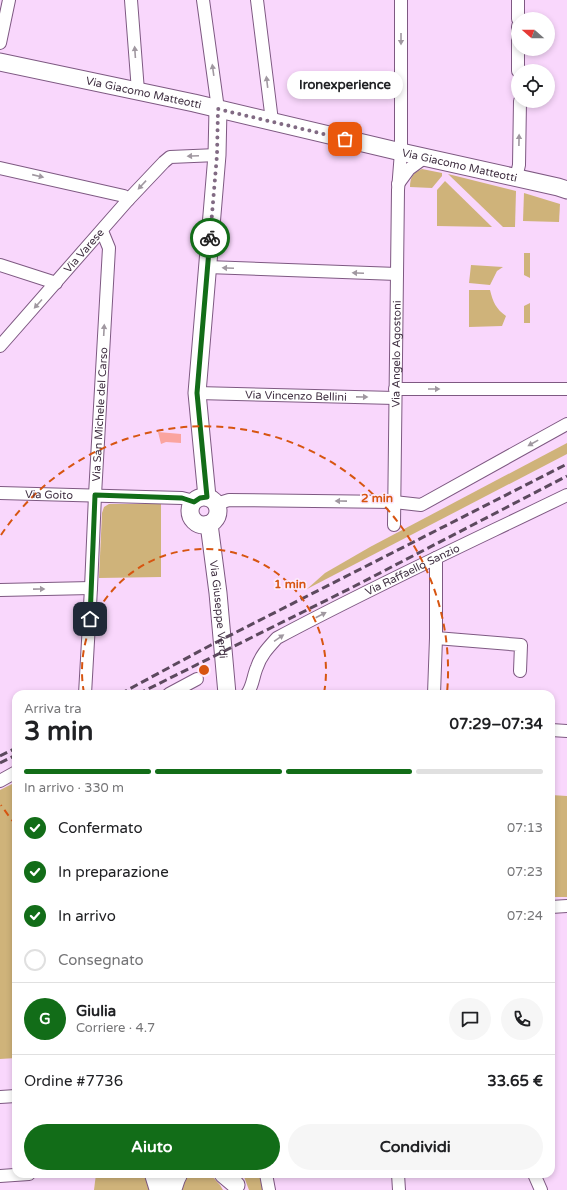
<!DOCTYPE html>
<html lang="it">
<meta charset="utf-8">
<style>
:root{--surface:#fff;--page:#f6f6f6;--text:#202124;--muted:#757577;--line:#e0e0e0;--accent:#126d18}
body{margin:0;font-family:"Varela Round",sans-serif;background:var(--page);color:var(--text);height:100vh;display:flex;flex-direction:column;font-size:15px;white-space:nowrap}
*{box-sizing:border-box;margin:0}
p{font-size:13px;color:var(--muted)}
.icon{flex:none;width:22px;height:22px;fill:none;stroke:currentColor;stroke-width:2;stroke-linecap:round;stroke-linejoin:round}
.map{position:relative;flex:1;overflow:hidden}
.details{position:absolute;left:12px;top:690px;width:543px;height:488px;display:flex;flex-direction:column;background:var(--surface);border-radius:12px;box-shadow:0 2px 6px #0003}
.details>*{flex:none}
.needle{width:26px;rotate:290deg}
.controls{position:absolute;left:511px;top:12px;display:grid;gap:8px}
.controls a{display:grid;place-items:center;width:44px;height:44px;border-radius:50%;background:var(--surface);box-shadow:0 2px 6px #0003;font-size:20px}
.pin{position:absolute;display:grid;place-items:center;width:34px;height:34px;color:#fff;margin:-17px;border-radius:8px;box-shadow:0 2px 6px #0006}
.courier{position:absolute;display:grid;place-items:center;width:40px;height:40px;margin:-20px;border:3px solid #126d18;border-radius:50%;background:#fff;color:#222;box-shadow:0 1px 5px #0007}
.bubble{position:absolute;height:28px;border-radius:14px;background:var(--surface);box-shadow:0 2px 6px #0003;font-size:13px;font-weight:800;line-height:28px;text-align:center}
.summary em{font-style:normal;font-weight:800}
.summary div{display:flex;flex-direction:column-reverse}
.summary{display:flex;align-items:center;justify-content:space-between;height:68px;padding:0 12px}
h1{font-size:26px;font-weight:800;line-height:30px}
.bar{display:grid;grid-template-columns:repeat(4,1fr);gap:6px 4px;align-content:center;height:48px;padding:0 12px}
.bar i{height:5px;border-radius:3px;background:var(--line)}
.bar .on{background:var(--accent)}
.bar p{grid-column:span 4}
.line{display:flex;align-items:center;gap:10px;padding:0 12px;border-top:1px solid var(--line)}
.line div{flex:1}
.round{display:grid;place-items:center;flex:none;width:42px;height:42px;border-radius:21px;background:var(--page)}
ol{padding:0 12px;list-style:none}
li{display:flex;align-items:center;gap:12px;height:44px}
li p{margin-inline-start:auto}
li .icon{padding:4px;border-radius:50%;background:var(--accent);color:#fff;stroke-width:4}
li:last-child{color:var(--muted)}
li i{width:22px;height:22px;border:2px solid var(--line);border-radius:50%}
.button{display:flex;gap:8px;margin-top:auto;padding:8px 12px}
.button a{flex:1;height:46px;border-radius:24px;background:var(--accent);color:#fff;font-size:16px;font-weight:800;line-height:46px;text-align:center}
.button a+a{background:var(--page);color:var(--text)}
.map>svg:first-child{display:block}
.green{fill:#cfb37a}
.water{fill:#faa49f}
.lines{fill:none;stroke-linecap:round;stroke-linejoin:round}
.street-casing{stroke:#7e5982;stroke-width:14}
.secondary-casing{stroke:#7e5982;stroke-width:19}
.highway-casing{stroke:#7e5982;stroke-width:24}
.street{stroke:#fff;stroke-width:12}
.secondary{stroke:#fff;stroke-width:17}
.highway{stroke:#fff;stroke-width:22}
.rail{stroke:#5c495e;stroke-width:3;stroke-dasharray:8 4;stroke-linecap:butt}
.oneway{fill:#a098a0}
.done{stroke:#816a83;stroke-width:4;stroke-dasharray:0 7.2}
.route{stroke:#126d18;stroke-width:5}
.ring{fill:none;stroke:#d75511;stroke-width:2;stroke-dasharray:7 5}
.labels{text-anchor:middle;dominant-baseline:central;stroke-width:3.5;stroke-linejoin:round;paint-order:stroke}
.street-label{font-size:11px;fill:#403042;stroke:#fceafd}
.centre{fill:#d75511;stroke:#fceafd;stroke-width:2}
.ring-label{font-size:12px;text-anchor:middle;font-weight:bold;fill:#d75511;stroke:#fceafd;stroke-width:3.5;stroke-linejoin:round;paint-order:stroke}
</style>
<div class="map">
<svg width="567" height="1190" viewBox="0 0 567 1190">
<rect width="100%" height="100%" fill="#f9d7fc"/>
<g class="green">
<path d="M422 169 442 173V176L432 188 410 187C410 177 413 173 422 169Z"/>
<polygon points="448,174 516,191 515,227 503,227"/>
<polygon points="445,181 492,227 437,226 437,190"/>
<polygon points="524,193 560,204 559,222 523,221"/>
<polygon points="524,253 530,253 530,278 524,275"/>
<polygon points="471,265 503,267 497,271 490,285 469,283"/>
<path d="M469 290H490C493 302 496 309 506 316L502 326 469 327Z"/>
<polygon points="530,303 530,323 524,323 524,306"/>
<polygon points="567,443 567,454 307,589 325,573 370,547"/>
<polygon points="109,504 161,504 161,577 99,578 102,513 104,507"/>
<polygon points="16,782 16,1058 0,1059 0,790"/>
<polygon points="551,795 567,796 567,897 551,897"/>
<polygon points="96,1174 148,1174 153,1190 94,1190"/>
<polygon points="187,1174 211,1175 220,1185 223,1190 176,1190 184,1175"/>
<polygon points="243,1174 259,1174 263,1190 249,1190"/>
</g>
<polygon class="water" points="158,432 181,434 181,443 166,442 161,444"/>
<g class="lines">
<defs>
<g id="street">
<polyline points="131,0 138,91"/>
<polyline points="203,0 218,109"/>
<polyline points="257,0 272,121"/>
<polyline points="518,19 518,0"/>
<polyline points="518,26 518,71"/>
<polyline points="0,43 9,0"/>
<polyline points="0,168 124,196 128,200"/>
<polyline points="516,178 519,165 520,101"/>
<polyline points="398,184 409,169 424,158"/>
<polyline points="0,265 56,283"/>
<polyline points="207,267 397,274"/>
<path id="s1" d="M0 346 128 200 164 162 170 157 217 155"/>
<polyline points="395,389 567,389"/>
<path id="s2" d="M197 393 395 398"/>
<path id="s3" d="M0 493 182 498 194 501"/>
<polyline points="216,504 229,500 394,502 421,505 567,424"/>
<path id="s4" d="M394 525 398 190 401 152V0"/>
<polyline points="0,590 91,588"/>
<polyline points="436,638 521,645 520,671"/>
<path id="s5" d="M85 694 91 588 95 495 109 248 102 231"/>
<polyline points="169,694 197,679"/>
<path id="s6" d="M247 694C253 686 253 676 257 667 261 655 268 648 277 638 372 587 470 542 567 495"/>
<polyline points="434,694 436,638 436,558"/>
<polyline points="551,730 567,731"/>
<polyline points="0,781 16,772"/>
<polyline points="551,907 567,906"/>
<polyline points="0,1097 16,1096"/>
<polyline points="266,1174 269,1190"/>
<polyline points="398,1174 399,1190"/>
<polyline points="534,1174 541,1190"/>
<polyline points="0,1176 29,1174"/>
</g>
<g id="secondary">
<path id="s7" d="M0 62 194 103 401 152 558 187 567 190"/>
<polyline points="207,497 197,393 217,155 218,109"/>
<circle cx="204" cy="511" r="14"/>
<path id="s8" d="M209 524 218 593 227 694"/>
<polyline points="223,1174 236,1185"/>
</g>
<g id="highway">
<polyline points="156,1174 161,1190"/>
<polyline points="170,1190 174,1178 176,1174"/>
</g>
</defs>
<use href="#street" class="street-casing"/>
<use href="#secondary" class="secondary-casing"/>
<use href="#highway" class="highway-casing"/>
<use href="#street" class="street"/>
<use href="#secondary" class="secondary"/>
<use href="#highway" class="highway"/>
<g class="rail">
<polyline points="120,694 211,645 567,464"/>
<polyline points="138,694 351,588 567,476"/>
<polyline points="0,756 16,748"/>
<polyline points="0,763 16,755"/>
</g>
</g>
<defs><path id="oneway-solid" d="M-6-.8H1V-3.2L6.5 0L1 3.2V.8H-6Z"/></defs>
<g class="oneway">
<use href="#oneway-solid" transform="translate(401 39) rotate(90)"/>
<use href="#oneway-solid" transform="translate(135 52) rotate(-94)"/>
<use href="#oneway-solid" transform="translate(213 70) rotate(-98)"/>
<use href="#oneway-solid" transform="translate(267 82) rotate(-97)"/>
<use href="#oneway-solid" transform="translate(519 140) rotate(-89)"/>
<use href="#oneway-solid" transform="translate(193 156) rotate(177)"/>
<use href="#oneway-solid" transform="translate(38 176) rotate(13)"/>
<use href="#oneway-solid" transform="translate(142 185) rotate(133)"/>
<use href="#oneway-solid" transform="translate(228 268) rotate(-178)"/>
<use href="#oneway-solid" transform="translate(358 273) rotate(-178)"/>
<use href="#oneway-solid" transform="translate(38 304) rotate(132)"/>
<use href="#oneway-solid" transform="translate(104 330) rotate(-87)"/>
<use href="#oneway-solid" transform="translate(434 389)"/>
<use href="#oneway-solid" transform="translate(362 397) rotate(1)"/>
<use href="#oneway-solid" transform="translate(533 443) rotate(151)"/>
<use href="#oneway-solid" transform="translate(341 501) rotate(-179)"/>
<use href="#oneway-solid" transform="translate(39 589) rotate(-1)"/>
<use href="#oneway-solid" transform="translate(321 615) rotate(-27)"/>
<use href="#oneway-solid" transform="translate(279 638) rotate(-34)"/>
</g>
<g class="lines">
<polyline class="done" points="210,238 217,155 218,109 345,139"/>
<polyline class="route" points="90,619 95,495 182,498 194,502 200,498 207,497 197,393 210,238"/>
</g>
<g class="ring">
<path d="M84 693A122 122 0 1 1 324 693"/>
<path d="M16 825A244 244 0 0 1 1 805M1 535A244 244 0 0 1 447 693"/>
</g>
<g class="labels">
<g class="street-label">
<text stroke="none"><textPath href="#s7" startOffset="147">Via Giacomo Matteotti</textPath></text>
<text stroke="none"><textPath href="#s7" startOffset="471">Via Giacomo Matteotti</textPath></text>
<text stroke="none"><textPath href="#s1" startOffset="127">Via Varese</textPath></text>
<text stroke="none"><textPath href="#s4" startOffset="171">Via Angelo Agostoni</textPath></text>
<text stroke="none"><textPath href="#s2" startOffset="99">Via Vincenzo Bellini</textPath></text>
<text stroke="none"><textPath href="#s5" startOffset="280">Via San Michele del Carso</textPath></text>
<text stroke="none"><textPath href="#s3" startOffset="49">Via Goito</textPath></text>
<text stroke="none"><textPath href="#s6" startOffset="216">Via Raffaello Sanzio</textPath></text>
<text stroke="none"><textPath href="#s8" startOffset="86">Via Giuseppe Verdi</textPath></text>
</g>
</g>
<circle cx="204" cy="670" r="6" class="centre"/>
<g class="ring-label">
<text x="377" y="502">2 min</text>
<text x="290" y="588">1 min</text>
</g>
</svg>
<div class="controls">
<a><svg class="needle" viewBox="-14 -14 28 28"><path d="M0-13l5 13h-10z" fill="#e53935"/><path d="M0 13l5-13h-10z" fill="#757577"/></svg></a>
<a><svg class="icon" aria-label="locate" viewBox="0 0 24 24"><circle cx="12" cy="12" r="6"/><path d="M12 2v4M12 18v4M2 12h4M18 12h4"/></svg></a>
</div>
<div class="pin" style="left:345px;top:139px;background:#ea580c"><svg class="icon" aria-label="bag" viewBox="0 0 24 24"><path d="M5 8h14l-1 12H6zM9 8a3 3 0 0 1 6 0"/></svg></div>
<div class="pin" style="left:90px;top:619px;background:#1f2937"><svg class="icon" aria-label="home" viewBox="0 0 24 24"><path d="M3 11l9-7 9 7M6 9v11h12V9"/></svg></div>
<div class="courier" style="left:210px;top:238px"><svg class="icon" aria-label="bike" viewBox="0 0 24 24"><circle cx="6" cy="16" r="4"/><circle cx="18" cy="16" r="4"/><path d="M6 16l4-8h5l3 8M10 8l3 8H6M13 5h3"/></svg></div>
<div class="bubble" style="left:287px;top:71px;width:116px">Ironexperience</div>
<section class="details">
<div class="summary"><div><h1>3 min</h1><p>Arriva tra</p></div><em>07:29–07:34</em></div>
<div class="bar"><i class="on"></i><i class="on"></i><i class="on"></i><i></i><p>In arrivo · 330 m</p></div>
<ol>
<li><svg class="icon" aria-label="check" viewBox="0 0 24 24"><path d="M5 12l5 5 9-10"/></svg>Confermato<p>07:13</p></li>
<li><svg class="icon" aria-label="check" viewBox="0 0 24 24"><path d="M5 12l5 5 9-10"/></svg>In preparazione<p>07:23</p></li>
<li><svg class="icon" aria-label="check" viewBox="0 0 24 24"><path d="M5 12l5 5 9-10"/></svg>In arrivo<p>07:24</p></li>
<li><i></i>Consegnato</li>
</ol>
<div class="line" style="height:72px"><b class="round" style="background:var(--accent);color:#fff">G</b><div><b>Giulia</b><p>Corriere · 4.7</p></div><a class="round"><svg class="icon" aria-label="chat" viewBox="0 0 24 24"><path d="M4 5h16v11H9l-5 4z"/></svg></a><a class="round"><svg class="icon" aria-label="phone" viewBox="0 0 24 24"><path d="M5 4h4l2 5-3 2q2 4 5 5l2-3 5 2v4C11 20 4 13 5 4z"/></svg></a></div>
<div class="line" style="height:52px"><div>Ordine #7736</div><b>33.65 €</b></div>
<div class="button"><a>Aiuto</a><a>Condividi</a></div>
</section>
</div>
